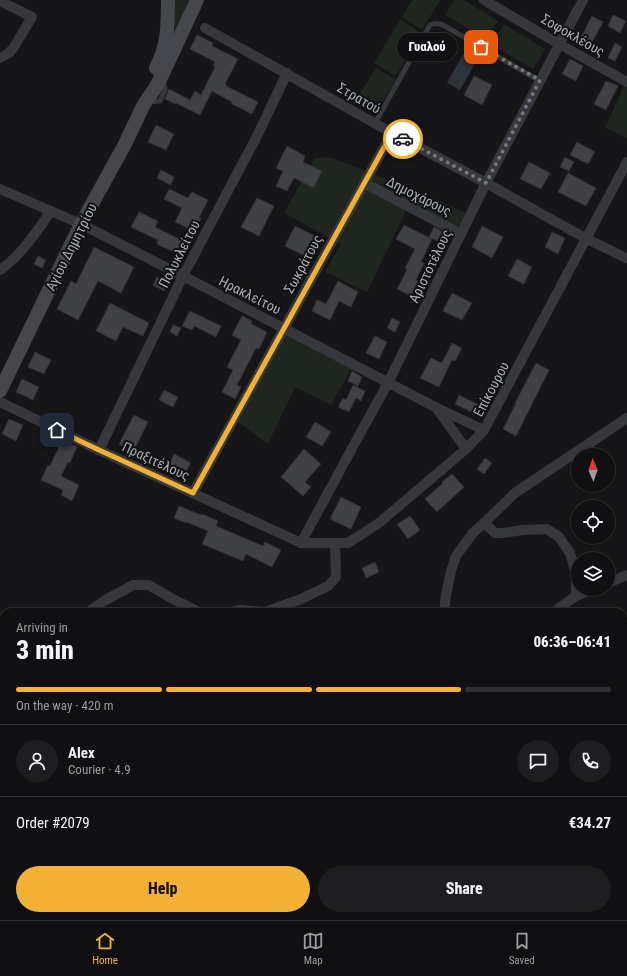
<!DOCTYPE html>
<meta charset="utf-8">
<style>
:root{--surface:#101012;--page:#1e1e20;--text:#f1f3f6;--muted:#9c9d9f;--line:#303032;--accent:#f2b134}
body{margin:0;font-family:"Roboto Condensed",sans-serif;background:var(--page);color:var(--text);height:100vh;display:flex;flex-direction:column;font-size:15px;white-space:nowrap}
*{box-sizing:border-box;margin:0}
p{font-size:13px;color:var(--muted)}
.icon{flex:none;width:22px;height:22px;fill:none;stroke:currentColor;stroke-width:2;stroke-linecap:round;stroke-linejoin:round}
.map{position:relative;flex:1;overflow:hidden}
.sheet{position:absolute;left:0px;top:608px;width:627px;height:312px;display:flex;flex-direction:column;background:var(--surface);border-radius:12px 12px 0 0;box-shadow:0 1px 3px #0004,0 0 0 1px var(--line)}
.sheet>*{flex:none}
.needle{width:26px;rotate:358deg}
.tools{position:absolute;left:571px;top:448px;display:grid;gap:8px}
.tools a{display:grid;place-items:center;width:44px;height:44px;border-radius:50%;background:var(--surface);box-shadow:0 1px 3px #0004,0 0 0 1px var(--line);font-size:20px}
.pin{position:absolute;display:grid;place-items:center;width:34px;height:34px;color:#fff;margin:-17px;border-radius:8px;box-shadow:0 2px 6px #0006}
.courier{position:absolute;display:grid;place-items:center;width:40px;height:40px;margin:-20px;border:3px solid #f2b134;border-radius:50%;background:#fff;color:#222;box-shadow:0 1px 5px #0007}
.bubble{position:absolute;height:28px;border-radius:14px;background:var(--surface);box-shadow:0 1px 3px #0004,0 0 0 1px var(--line);font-size:13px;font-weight:800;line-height:28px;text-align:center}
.summary em{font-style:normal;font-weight:800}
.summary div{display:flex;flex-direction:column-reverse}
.summary{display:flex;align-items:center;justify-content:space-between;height:68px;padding:0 16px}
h1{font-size:26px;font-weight:800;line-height:30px}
.bar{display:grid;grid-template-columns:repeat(4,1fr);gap:6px 4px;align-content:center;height:48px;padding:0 16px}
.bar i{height:5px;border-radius:3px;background:var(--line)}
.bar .on{background:var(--accent)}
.bar p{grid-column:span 4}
.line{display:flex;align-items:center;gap:10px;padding:0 16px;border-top:1px solid var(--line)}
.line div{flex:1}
.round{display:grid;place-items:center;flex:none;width:42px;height:42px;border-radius:21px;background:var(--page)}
.button{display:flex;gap:8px;margin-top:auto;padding:8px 16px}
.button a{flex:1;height:46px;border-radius:24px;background:var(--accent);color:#111;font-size:16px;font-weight:800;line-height:46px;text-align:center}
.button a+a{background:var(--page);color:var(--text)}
.tabs{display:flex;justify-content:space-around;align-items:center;height:56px;border-top:1px solid var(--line);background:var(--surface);font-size:11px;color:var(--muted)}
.tabs a{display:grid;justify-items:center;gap:2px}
.tabs .on{color:var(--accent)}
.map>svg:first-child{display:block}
.green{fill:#1e261f}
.water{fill:#2c353c}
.building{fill:#404145;stroke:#303034}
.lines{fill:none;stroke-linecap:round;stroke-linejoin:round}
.lane{stroke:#37383d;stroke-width:5}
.street{stroke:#37383d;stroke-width:10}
.secondary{stroke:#45474d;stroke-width:14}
.done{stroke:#757880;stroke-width:4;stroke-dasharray:0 7.2}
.route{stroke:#f2b134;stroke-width:5}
.labels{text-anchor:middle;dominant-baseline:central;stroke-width:4;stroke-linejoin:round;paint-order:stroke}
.street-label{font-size:14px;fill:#a8adb8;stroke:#111113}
</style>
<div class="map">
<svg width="627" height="920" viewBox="0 0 627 920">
<rect width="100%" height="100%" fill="#161618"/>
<g class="green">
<polygon points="175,0 191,0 174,42"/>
<polygon points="412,0 440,0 422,30 402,17"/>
<polygon points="454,0 464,0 498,21 486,40 445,15"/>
<polygon points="400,20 421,33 396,76 374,63"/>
<polygon points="504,24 545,49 533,69 492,45"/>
<polygon points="376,68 396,80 378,109 358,97"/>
<polygon points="624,86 627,87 627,138 605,128"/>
<polygon points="329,157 422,193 475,217 463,240 406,211 367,292 325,272 341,244 284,213 315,158"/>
<polygon points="289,329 352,368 331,405 295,387 268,444 238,422"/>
</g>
<polygon class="water" points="463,54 476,62 460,90 447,83"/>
<g class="building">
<polygon points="613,15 626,21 620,33 608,26"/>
<polygon points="592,16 603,22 591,44 580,39"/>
<polygon points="197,35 213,43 212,46 238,59 225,84 227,85 226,86 258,102 252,114 232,104 232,102 212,91 200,115 176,103 175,104 165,99 169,89 190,100 195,91 201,95 215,67 213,66 215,62 190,49"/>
<polygon points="615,43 622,47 615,61 608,58"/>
<polygon points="570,59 583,66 576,81 562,74"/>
<polygon points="474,76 492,85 482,105 464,95"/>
<polygon points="606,81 618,86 606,110 594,104"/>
<polygon points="156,125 174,134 166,150 148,142"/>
<polygon points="577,142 595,152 588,164 570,155"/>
<polygon points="287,146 305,156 303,162 322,171 314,188 294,178 287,191 276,186 283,171 276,168"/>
<polygon points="565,157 574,162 569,171 560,167"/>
<polygon points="529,162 550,173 541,189 520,179"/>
<polygon points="161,170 174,177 171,185 157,178"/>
<polygon points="568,173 596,188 586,206 558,192"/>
<polygon points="169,189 188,198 192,192 208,200 199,218 201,218 194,231 175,222 182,208 164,199"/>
<polygon points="257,198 274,206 259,236 241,227"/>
<polygon points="139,212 158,221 155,227 187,243 180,255 157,244 158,240 131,227"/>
<polygon points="404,225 432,239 421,262 424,263 416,280 418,281 411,296 397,289 407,270 405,268 415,249 396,239"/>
<polygon points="295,226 317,237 307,257 285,246"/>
<polygon points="482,226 503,237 492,258 472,247"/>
<polygon points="434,227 447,234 442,243 429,237"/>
<polygon points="552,232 565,238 558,254 545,247"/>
<polygon points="94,247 134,267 121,293 98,281 78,320 57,309 71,281 76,284"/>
<polygon points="38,256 46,260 42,268 34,264"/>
<polygon points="517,259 532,267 524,284 508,276"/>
<polygon points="157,277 169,283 164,291 153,285"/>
<polygon points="338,281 358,292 351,307 339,301 330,320 312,311 317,300 326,304"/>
<polygon points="452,293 472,303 462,320 443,311"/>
<polygon points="110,303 149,323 143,336 123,327 116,341 96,331"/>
<polygon points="190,311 221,326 216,337 194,326 192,330 182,326"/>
<polygon points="242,316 252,321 251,324 267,332 259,349 256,348 237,385 241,387 235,399 222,392 233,370 227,367 241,340 232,335"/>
<polygon points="392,318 400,322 395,332 387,328"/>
<polygon points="173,325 181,328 177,336 170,332"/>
<polygon points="375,336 387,342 379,359 366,353"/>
<polygon points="452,343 462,348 455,361 452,360 439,387 420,378 431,358 442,363"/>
<polygon points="35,352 51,360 44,374 28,367"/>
<polygon points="536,363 549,370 516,436 503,429 516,403 515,403"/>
<polygon points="352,371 362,377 358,386 348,381"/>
<polygon points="22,379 39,387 33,400 16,392"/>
<polygon points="353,385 365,391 361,401 356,398 349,412 338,407 343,398 346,400"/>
<polygon points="164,390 178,397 173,407 159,400"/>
<polygon points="459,395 483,407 479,416 455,404"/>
<polygon points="134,415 148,422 133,452 119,444"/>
<polygon points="9,419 23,425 16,441 2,434"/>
<polygon points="315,422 331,432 322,446 306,437"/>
<polygon points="62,440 77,447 70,463 68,462 61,476 79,485 72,501 61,495 63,490 41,480 48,465 50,466"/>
<polygon points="304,449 321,464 305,482 311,487 303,496 281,477"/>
<polygon points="174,454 191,463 184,475 168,466"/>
<polygon points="485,458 492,463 484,474 477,469"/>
<polygon points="452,474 464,487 437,512 425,499 443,483 442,482"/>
<polygon points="341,497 361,507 351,529 330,519"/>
<polygon points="179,506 201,515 202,514 218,521 216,526 263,546 265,542 281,550 272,567 246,554 243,561 202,544 208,531 187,522 186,523 174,518"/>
<polygon points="410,516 420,530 408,539 397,524"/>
<polygon points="375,562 379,572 366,578 362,568"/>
</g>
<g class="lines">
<g class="lane">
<polyline points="149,102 160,101 165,90 163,80"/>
<path d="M375 123 430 25C435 23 439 23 443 25L540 81"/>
</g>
<g class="street">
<polyline points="484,0 559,44 627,82"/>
<polyline points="0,1 32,17 14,47 9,53 0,58"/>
<polyline points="205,28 392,133 486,183 587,239 626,258 627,258"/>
<polyline points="364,183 461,234"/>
<polyline points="0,189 81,224 183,276 437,408 484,430"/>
<path d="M0 270C22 255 36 232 51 211"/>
<polyline points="0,402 99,450 301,543 348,543 379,523 466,449 484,430 627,162"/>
<polyline points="438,410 466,449"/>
<polyline points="99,450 183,276 257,136 287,73"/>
<polyline points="193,493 392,133"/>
<polyline points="301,543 356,441 388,383 486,183 583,0"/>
<polyline points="608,583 627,575"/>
<polyline points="576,596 593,589"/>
<polyline points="88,612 104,601 133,585 149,585 171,598 199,612 202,612"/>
<polyline points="231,612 241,610 265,612"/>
<polyline points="265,612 301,599 328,586 336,577 335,543"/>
<polyline points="444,612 446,595 451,571 456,556 473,533 484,523"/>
<polyline points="556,612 559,608 576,596 576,574 570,553 559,537 547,529 523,530 503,533 495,533 484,523 515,493 627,418"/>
<polyline points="623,739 627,737"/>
<polyline points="0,762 4,759"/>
<polyline points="0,790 4,800"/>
<polyline points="623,804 627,804"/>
</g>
<g class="secondary">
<path d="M156 68C168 46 168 24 168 0"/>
<polyline points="0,391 81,224 125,144 144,104 156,87 165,69 197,0"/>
</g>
</g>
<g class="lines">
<polyline class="done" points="403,139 486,183 540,80 481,47"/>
<polyline class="route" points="57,430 99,450 193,493 392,133 403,139"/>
</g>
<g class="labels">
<g class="street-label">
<text transform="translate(573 35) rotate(30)">Σοφοκλέους</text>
<text transform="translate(359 98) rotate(30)">Στρατού</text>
<text transform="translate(419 196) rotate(27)">Δημοχάρους</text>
<text transform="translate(71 247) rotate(-63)">Αγίου Δημητρίου</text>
<text transform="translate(179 254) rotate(-63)">Πολυκλείτου</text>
<text transform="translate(303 264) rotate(-61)">Σωκράτους</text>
<text transform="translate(430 266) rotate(-64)">Αριστοτέλους</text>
<text transform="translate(250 295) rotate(27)">Ηρακλείτου</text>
<text transform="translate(491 389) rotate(-62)">Επίκουρου</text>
<text transform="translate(156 461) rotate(25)">Πραξιτέλους</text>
</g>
</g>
</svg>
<div class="tools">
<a><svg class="needle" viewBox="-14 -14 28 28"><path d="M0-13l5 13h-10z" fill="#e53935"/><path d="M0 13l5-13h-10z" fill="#9c9d9f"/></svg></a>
<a><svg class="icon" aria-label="locate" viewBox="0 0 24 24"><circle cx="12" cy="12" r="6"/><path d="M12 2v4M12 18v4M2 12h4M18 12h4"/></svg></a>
<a><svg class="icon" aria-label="layers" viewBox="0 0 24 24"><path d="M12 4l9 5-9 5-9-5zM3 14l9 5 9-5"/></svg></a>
</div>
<div class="pin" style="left:481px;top:47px;background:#ea580c"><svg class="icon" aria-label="bag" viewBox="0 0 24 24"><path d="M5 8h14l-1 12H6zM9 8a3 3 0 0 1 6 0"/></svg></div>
<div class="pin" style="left:57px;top:430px;background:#1f2937"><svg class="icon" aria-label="home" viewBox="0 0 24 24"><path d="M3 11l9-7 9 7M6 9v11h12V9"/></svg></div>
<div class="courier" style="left:403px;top:139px"><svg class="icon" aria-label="car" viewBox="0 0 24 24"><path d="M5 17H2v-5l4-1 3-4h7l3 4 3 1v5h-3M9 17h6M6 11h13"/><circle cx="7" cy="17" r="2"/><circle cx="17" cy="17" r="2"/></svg></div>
<div class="bubble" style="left:397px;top:33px;width:60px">Γυαλού</div>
<section class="sheet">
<div class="summary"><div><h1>3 min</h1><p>Arriving in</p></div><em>06:36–06:41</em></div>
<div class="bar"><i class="on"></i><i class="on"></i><i class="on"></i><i></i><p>On the way · 420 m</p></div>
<div class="line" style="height:72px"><a class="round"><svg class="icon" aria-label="person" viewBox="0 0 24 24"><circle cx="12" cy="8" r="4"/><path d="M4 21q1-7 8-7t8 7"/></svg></a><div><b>Alex</b><p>Courier · 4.9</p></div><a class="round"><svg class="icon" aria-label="chat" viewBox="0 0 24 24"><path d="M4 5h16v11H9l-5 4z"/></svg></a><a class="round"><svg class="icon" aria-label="phone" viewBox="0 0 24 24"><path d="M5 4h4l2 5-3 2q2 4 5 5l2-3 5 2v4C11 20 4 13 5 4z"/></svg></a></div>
<div class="line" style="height:52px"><div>Order #2079</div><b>€34.27</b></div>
<div class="button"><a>Help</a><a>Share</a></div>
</section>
</div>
<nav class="tabs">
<a class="on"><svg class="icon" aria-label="home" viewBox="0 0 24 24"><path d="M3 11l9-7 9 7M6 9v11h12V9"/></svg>Home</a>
<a><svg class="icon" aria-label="map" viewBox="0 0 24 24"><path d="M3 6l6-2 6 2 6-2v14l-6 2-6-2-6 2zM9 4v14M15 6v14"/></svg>Map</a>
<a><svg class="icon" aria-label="saved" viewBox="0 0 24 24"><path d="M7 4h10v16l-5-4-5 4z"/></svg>Saved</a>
</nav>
